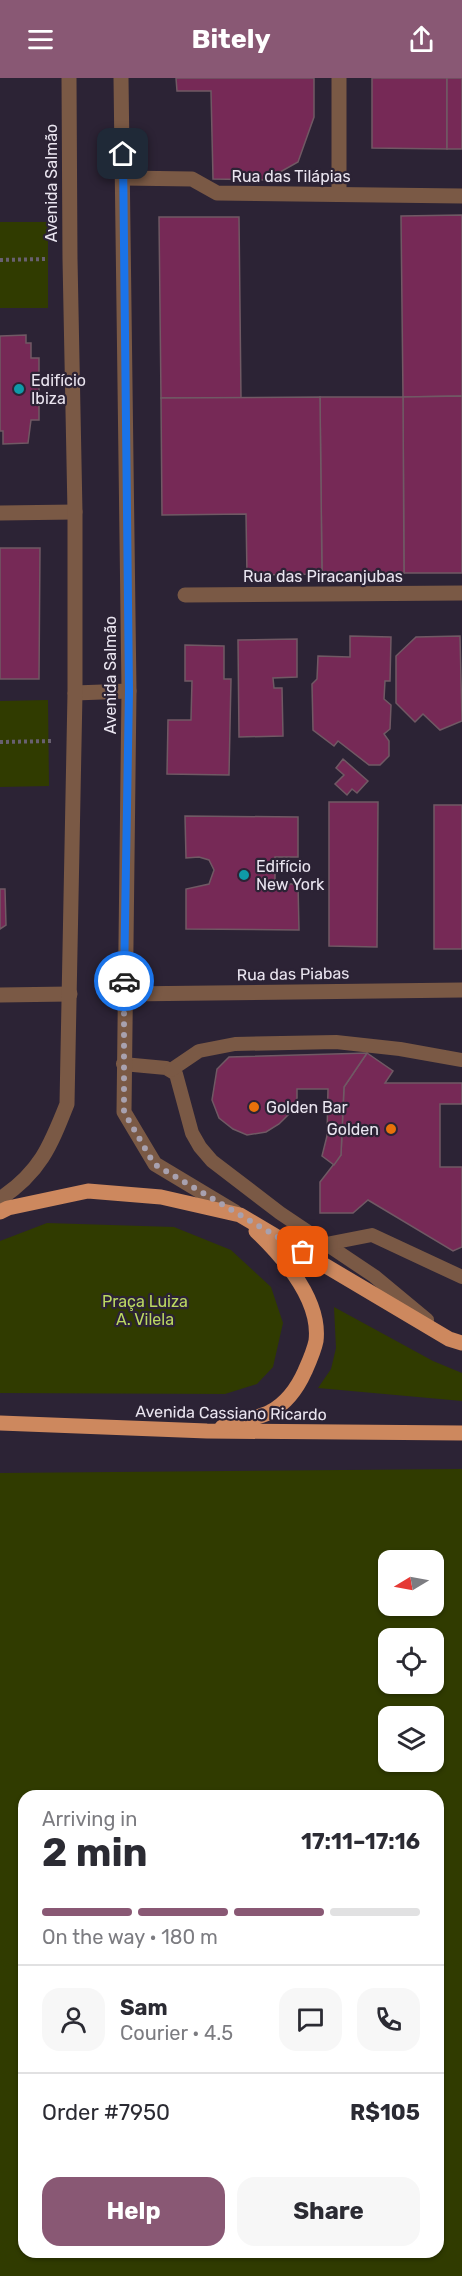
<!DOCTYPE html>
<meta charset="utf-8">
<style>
:root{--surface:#fff;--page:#f7f7f7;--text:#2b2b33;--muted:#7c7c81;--line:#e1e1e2;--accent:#895874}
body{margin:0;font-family:Rubik,sans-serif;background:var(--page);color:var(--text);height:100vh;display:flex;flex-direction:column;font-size:22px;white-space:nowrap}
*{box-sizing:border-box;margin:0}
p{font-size:20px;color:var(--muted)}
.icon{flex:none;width:33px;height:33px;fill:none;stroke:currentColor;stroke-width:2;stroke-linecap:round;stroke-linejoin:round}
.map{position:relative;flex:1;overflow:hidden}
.side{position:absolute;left:18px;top:1712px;width:426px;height:468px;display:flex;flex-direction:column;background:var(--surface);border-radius:18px;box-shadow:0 2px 4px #0004}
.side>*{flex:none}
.needle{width:39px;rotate:260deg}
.tools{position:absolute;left:378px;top:1472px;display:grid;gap:12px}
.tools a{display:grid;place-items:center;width:66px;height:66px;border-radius:12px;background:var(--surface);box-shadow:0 2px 4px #0004;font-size:30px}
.pin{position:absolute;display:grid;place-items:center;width:51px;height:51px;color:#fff;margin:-26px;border-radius:12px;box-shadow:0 3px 9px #0006}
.courier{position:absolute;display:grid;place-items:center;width:60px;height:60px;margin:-30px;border:4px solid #1a73e8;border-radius:50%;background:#fff;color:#222;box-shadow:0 2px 8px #0007}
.overview em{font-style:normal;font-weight:700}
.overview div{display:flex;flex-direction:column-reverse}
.overview{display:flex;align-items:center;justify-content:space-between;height:102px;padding:0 24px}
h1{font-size:39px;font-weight:700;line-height:45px}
.bar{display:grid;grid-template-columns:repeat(4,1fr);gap:9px 6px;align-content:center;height:72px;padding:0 24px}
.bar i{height:8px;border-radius:4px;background:var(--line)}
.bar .current{background:var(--accent)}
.bar p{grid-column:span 4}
.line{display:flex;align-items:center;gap:15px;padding:0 24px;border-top:2px solid var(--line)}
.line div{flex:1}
.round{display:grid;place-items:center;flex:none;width:63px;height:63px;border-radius:18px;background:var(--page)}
.primary-button{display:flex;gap:12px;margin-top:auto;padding:12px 24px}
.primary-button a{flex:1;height:69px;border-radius:18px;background:var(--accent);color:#fff;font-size:24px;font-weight:700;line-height:69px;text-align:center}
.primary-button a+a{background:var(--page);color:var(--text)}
header{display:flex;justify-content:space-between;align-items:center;height:78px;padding:0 24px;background:var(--accent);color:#fff;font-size:27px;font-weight:700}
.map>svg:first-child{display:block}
.green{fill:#303b00;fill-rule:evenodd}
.building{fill:#762956;stroke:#705964;stroke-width:1.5}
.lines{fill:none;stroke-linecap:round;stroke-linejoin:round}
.path{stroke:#686070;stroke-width:4;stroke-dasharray:3 3;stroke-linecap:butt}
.service{stroke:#7a5945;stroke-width:14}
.minor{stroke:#7a5945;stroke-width:15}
.tertiary{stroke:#7a5945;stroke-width:15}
.primary{stroke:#cd885e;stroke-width:15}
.done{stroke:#a8a1af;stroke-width:6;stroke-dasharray:0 10.8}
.route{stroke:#1a73e8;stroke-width:8}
.culture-dot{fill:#0f9aa8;stroke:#2c2335;stroke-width:2}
.food-dot{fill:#e8710a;stroke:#2c2335;stroke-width:2}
.labels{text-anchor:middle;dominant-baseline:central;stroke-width:4.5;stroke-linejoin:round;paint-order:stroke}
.street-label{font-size:16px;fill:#eae5f0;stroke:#2c2335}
.poi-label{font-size:16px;fill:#eae5f0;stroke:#2c2335;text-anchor:start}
.park-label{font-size:16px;fill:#bcd962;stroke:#2c2335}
</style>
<header><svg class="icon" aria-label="menu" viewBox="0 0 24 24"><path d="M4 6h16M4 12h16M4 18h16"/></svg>Bitely<svg class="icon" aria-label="share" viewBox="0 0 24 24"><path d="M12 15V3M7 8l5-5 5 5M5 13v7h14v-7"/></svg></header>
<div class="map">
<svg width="462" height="2198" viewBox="0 0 462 2198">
<rect width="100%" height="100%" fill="#2c2335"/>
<g class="green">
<rect x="0" y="144" width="48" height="86"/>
<polygon points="48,622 49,708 0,709 0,623"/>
<polygon points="47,1145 174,1149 231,1172 271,1209 283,1245 273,1289 257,1306 225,1316 0,1315 0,1163"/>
<polygon points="334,1229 433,1283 462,1295 462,1323 318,1310 331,1291 336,1270"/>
<path d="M462 1391V2198H0V1395ZM388 1482H434V1527H388ZM388 1560H434V1605H388ZM388 1638H434V1683H388ZM24 1718H438V2174H24Z"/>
</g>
<g class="building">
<polygon points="176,0 314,0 314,39 298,84 266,102 213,101 211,13 177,13"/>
<polygon points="372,0 447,0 447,71 372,70"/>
<rect x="447" y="0" width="15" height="71"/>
<polygon points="462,137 462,318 403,319 401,138"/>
<polygon points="159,139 239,139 241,320 161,320"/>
<polygon points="26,257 26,265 31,265 31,280 39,280 39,342 31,342 28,365 3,366 3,353 0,353 0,258"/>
<polygon points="462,318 462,495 404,495 403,319"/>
<polygon points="320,319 403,319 404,495 322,496"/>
<polygon points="320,319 322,496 247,497 246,436 162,437 161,320"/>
<polygon points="0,470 40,470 39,601 0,601"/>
<polygon points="350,558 391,559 390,603 385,603 384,621 391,627 390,651 384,656 389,663 389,678 380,687 369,687 338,663 334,668 313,652 312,606 317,601 318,578 350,579"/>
<polygon points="460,558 462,643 440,652 423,636 415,644 396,625 396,578 416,559"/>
<polygon points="297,561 297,599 273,600 274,610 282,610 283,658 239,659 238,562"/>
<polygon points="185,567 224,568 224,601 231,601 229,697 167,696 168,642 191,642 192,603 185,603"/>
<polygon points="343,681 368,703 357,715 352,711 347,717 335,706 344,697 336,690"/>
<polygon points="329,724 378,724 377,869 329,868"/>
<rect x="434" y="727" width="28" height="144"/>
<polygon points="185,738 298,739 298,779 275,779 275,806 298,806 299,852 186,851 186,811 209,806 214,792 209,782 199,779 186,780"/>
<polygon points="0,811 5,811 6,847 0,851"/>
<polygon points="367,975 393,993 385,1005 462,1005 462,1026 440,1026 440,1089 462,1089 462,1169 453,1173 368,1122 353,1135 320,1135 320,1104 341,1077 344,1009"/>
<polygon points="367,975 344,1009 341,1077 334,1087 322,1078 327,1058 328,1011 297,1011 297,1021 290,1035 279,1046 266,1054 247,1057 233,1051 219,1040 212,1022 217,991 229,979"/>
</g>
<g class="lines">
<g class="path">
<polyline points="0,182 47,181"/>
<polyline points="0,664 53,663"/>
</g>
<g class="service">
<polyline points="123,986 166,990 176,996 192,1055 200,1069 212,1083 280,1135 374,1198 427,1242"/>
<polyline points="171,992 199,973 235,966 336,964 400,971 462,982"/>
<polyline points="303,1174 326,1166 372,1157 462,1199"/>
</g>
<g class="minor">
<polyline points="339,0 339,116"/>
<polyline points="124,100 192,101 217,115 462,118"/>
<polyline points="0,435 75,434"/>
<polyline points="185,517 462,515"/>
<polyline points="124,916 462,912"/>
<polyline points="0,917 70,916"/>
</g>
<g class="tertiary">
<polyline points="121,0 129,613 124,1034 155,1086 235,1134"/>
<polyline points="75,615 129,613"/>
<path d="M0 1121C40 1094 50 1069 67 1026L75 615V434L70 181 69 0"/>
</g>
<g class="primary">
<polyline points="0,1134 8,1130 88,1113 161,1119 240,1137 449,1261 462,1265"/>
<polyline points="0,1345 207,1353 462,1355"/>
<path d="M222 1349C237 1344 256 1341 270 1334 287 1325 297 1311 305 1293 309 1284 314 1273 316 1263 321 1222 283 1179 256 1153"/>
</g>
</g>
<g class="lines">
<polyline class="done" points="124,903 124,1034 154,1086 303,1174"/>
<polyline class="route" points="123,76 129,613 124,903"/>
</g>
<g class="culture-dot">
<circle cx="19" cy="311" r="6"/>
<circle cx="244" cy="797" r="6"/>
</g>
<g class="food-dot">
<circle cx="254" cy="1029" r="6"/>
<circle cx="391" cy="1051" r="6"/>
</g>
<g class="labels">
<g class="street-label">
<text x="291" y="98">Rua das Tilápias</text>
<text transform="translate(51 105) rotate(-90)">Avenida Salmão</text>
<text x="323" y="498">Rua das Piracanjubas</text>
<text transform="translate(110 597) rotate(-90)">Avenida Salmão</text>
<text transform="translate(293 896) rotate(-1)">Rua das Piabas</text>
<text transform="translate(231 1335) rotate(1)">Avenida Cassiano Ricardo</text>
</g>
<g class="poi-label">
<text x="31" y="302">Edifício<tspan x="31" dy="18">Ibiza</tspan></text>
<text x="256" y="788">Edifício<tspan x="256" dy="18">New York</tspan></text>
<text x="266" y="1029">Golden Bar</text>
<text x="379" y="1051" text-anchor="end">Golden</text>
</g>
<g class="park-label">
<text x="145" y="1223">Praça Luiza<tspan x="145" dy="18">A. Vilela</tspan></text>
</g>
</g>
</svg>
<div class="tools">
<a><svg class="needle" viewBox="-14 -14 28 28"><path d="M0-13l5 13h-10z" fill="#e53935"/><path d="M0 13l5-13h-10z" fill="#7c7c81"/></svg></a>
<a><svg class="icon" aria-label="locate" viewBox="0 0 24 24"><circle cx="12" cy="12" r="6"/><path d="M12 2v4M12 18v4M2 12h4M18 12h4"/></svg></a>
<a><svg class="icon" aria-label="layers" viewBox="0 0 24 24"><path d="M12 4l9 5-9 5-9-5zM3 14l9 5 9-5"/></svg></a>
</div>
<div class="pin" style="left:303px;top:1174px;background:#ea580c"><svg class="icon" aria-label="bag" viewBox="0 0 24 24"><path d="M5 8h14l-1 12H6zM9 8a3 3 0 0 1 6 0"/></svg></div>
<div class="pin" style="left:123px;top:76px;background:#1f2937"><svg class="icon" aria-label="home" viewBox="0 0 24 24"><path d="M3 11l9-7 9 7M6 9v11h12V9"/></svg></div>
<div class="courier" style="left:124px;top:903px"><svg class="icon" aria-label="car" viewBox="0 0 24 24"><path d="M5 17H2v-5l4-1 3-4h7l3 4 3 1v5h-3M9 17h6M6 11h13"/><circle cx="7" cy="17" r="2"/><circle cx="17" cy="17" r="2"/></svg></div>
<section class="side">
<div class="overview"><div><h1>2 min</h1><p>Arriving in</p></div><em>17:11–17:16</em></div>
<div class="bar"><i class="current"></i><i class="current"></i><i class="current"></i><i></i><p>On the way · 180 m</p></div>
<div class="line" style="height:108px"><a class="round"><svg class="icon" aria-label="person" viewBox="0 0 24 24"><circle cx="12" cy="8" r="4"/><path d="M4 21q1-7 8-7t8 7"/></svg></a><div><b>Sam</b><p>Courier · 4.5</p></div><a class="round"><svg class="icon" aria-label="chat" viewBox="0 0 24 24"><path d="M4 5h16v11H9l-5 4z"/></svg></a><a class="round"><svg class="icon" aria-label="phone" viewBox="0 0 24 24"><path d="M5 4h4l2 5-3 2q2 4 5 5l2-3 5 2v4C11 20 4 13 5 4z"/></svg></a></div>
<div class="line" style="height:78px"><div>Order #7950</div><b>R$105</b></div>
<div class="primary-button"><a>Help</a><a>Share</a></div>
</section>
</div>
